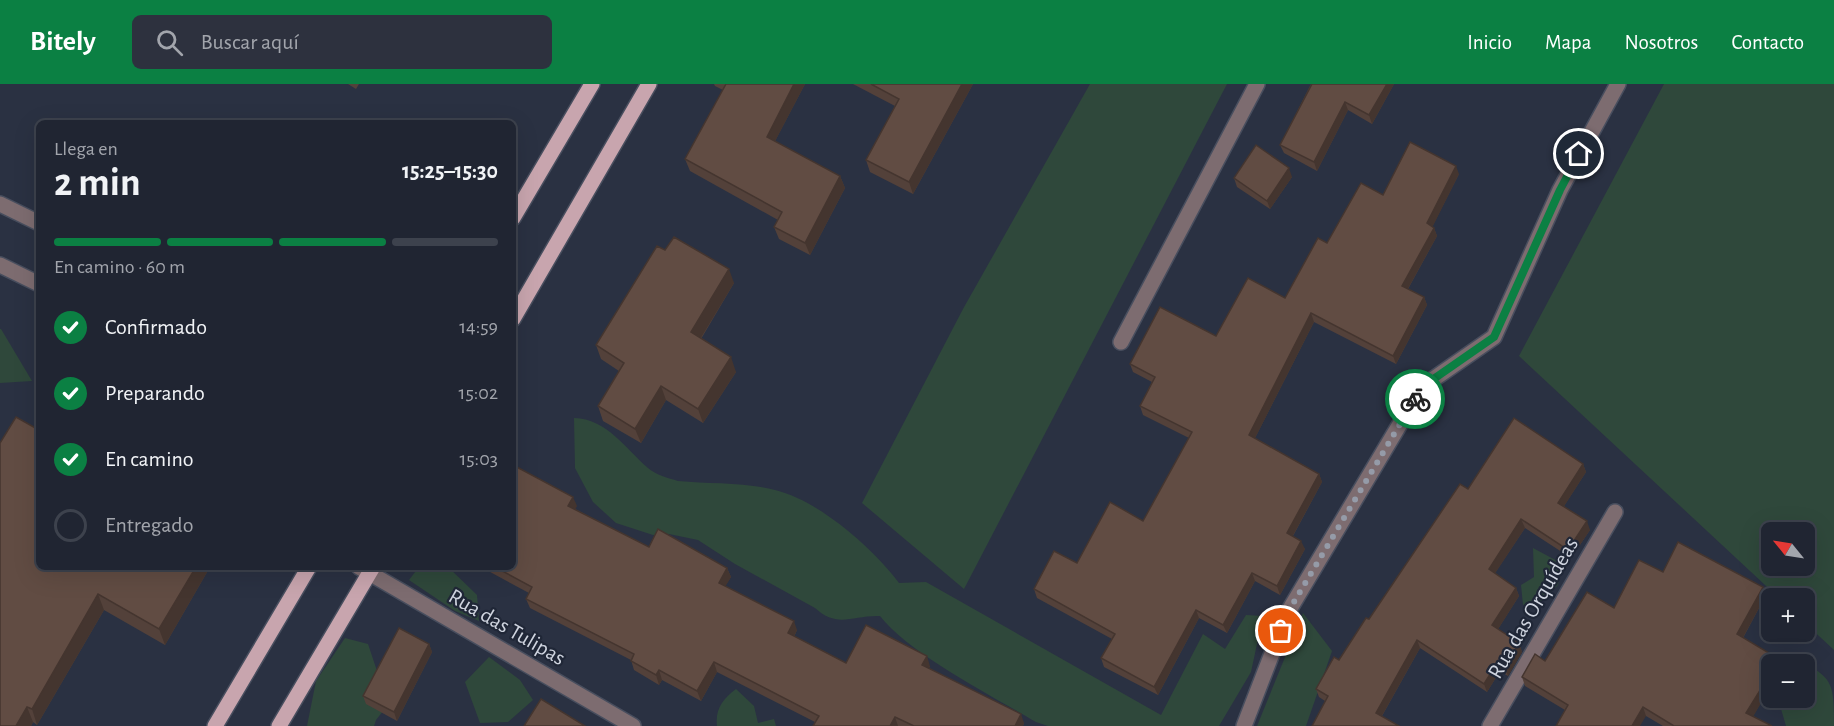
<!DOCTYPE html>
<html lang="es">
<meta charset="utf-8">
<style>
:root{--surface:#202532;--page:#2d313e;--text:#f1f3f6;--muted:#a2a5ac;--line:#3d424d;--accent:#0b8043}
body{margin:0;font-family:"Alegreya Sans",sans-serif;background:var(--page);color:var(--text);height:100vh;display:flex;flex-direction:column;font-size:22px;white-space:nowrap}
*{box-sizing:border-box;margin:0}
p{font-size:20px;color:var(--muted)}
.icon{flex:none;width:33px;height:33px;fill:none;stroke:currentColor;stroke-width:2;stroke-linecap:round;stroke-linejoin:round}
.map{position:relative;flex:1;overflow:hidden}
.drawer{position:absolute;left:36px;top:36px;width:480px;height:450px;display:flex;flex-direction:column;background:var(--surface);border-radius:9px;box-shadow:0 6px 24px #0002,0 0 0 2px var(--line)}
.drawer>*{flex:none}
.needle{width:39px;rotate:300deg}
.buttons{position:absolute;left:1761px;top:438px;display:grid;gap:12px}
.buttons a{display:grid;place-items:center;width:54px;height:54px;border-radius:9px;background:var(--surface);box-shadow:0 6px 24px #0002,0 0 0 2px var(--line);font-size:30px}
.pin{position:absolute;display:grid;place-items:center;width:51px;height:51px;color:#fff;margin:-26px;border:3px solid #fff;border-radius:50%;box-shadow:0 2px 6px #0007}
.courier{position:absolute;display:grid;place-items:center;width:60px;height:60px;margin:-30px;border:4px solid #0b8043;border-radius:50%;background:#fff;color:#222;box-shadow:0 2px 8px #0007}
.headline em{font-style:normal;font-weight:600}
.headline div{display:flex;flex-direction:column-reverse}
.headline{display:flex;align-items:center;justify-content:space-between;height:102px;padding:0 18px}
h1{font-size:39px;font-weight:600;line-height:45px}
.bar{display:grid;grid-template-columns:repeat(4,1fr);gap:9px 6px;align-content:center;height:72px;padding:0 18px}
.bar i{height:8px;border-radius:4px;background:var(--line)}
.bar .current{background:var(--accent)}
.bar p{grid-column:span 4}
ol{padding:0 18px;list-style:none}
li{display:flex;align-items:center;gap:18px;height:66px}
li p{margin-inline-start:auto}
li .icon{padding:6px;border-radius:50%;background:var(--accent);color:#fff;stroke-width:4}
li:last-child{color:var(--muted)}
li i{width:33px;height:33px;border:3px solid var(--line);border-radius:50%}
header{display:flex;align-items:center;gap:36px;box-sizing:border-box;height:84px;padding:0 30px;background:var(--accent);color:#fff}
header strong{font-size:28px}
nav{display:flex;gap:33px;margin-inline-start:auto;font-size:21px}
.search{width:420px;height:54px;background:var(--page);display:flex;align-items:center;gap:15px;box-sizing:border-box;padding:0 21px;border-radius:9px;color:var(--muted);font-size:22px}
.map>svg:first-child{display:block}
.green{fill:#2f483b;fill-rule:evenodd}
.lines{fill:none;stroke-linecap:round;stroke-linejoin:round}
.minor-casing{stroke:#484e5e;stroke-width:18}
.major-casing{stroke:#484e5e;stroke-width:18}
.minor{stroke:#7d6c70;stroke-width:15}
.major{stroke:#c8a5ae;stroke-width:15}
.wall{fill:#53413a}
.shaded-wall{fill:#44352f}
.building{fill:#614c43;stroke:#44352f;stroke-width:1.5}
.done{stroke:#959ba8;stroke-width:6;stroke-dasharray:0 10.8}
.route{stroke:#0b8043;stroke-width:8}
.labels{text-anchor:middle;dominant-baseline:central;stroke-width:4.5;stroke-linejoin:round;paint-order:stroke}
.street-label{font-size:22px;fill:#cfd4df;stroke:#202737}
</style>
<header>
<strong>Bitely</strong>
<div class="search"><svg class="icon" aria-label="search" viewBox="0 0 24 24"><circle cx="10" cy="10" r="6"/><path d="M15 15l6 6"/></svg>Buscar aquí</div>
<nav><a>Inicio</a><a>Mapa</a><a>Nosotros</a><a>Contacto</a></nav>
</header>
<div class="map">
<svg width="1834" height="642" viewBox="0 0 1834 642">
<rect width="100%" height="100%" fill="#2a3142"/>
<g class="green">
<polygon points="1090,0 1227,0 964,505 862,419 963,225"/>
<path d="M1664 0H1834V566L1805 539 1804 514H1779L1519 272ZM1772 448H1804V482H1772Z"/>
<polygon points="0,245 1,245 32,297 0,299"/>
<path d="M574 334C607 335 625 364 648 384 656 391 668 394 678 397 709 400 745 398 775 406 818 416 873 464 899 499L926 498 1161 631 1203 550 1225 565 1246 531 1263 532 1251 588 1219 642H1048L1036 638C994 613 908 569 880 532 852 531 838 545 815 524L735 480 698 456 669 450 653 451 616 439 593 418 575 384Z"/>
<polygon points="1533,464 1561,479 1558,501 1539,520 1523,521 1521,501 1534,493"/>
<polygon points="419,483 448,483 477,511 479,537 455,527 409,496"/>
<polygon points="1303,529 1332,567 1306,642 1257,642"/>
<polygon points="345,554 368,560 378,590 398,608 376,636 374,642 307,642 316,597"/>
<polygon points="489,573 520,596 533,616 508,638 480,639 465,598"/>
<path d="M1802 578C1834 594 1834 602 1834 642H1786L1779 618 1782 614H1804V580H1801Z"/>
<path d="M736 605 754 622 758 639 774 635 776 642H717C715 625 723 615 736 605Z"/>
</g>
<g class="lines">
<defs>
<g id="minor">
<polyline points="0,120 39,139"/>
<polyline points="0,181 39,200"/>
<polyline points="1121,258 1257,0"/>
<polyline points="359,483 633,642"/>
<polyline points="1244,642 1288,528 1422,303 1494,253 1560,106 1618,0"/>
<polyline points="1490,642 1615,428"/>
</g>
<g id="major">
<polyline points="513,134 592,0"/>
<polyline points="513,235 649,0"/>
<polyline points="215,642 309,483"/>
<polyline points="279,642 373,483"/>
</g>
</defs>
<use href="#minor" class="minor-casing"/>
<use href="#major" class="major-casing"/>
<use href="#minor" class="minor"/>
<use href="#major" class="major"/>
</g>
<g class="wall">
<polygon points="348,0 359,0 356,5"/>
<polygon points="714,0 805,0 775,57 840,92 845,104 810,171 779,155 774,143 778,136 690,87 685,75 723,6 715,2"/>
<polygon points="853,0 973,0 913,110 870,88 866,76 895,22"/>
<polygon points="1311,0 1394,0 1372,40 1348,26 1317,87 1284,69 1280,61"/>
<polygon points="1459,90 1432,143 1434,144 1437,152 1408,205 1424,213 1427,221 1396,280 1314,238 1255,354 1319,390 1322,398 1293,452 1305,465 1280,511 1255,497 1227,549 1199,534 1158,611 1104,583 1101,574 1112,555 1037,514 1034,505 1143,437 1189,354 1143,331 1140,322 1152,298 1133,288 1130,280 1216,252 1285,214 1327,159 1383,111"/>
<polygon points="1292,93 1270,125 1237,103 1234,94"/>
<polygon points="665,166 734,199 701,255 736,288 703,339 666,316 641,359 603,337 598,322 619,287 601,275 596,261"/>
<polygon points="0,359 210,483 165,561 104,526 37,641 33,638 31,642 0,642"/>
<polygon points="1583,380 1586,388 1564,422 1590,446 1571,474 1525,444 1495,489 1516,504 1519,512 1498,545 1519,559 1522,568 1508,592 1500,587 1487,608 1420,564 1382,632 1325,617 1319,613 1316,605 1468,405"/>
<polygon points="577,422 575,425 649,463 727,484 731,493 725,502 797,546 794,553 846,579 930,582 929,584 1024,639 1023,642 813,642 815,638 717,588 701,617 662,596 659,601 634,586 631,576 530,524 526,515 529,509 481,483 513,483"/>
<polygon points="1763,503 1766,511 1743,554 1772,600 1753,632 1772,642 1663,642 1646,632 1565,626 1525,602 1522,593 1545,577 1614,524"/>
<polygon points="429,560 432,568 397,637 366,620 363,612"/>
</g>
<g class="shaded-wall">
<polygon points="794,0 805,0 771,65 767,53"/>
<polygon points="962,0 973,0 913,110 909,98"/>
<polygon points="1387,0 1394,0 1372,40 1369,31"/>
<polygon points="1345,18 1348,26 1317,87 1314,78"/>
<polygon points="1456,82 1459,90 1430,148 1427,139"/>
<polygon points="1289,84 1292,93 1270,125 1267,117"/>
<polygon points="840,92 845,104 810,171 805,159"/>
<polygon points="1434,144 1437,152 1405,210 1402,202"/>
<polygon points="729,185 734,199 696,262 691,248"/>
<polygon points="1424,213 1427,221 1396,280 1393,272"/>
<polygon points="1311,229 1314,238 1252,360 1249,351"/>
<polygon points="731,273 736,288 703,339 698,325"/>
<polygon points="661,302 666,316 641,359 635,345"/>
<polygon points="1583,380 1586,388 1561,427 1558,419"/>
<polygon points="1319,390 1322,398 1290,457 1287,449"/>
<polygon points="573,413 577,422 572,431 568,422"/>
<polygon points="1521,435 1525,444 1492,494 1489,485"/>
<polygon points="1587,437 1590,446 1571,474 1568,466"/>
<polygon points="1301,457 1305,465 1280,511 1277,502"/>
<polygon points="196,483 210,483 165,561 159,545"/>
<polygon points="727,484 731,493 722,508 719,499"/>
<polygon points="1252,489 1255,497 1227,549 1223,541"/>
<polygon points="1763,503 1766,511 1740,559 1737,550"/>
<polygon points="1516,504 1519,512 1495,550 1492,541"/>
<polygon points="98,510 104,526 37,641 32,625"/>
<polygon points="1196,526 1199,534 1158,611 1154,603"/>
<polygon points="794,537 797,546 791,559 788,549"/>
<polygon points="1417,556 1420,564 1379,637 1376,629"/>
<polygon points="1519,559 1522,568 1508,592 1505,583"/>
<polygon points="429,560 432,568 397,637 394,628"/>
<polygon points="927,572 930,582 926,590 922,581"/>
<polygon points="1779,575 1781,580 1775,580"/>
<polygon points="714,578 717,588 701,617 697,607"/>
<polygon points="1497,579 1500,587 1487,608 1484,600"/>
<polygon points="659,586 662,596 659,601 656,591"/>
<polygon points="1772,587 1772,600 1750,638 1746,629"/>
<polygon points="27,623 33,638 31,642 16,642"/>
<polygon points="1643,623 1646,632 1640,642 1632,642"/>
<polygon points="1021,630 1024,639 1023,642 1015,642"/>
<polygon points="895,633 898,642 890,642"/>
</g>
<g class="building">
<polygon points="726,0 794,0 767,53 840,92 805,159 774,143 782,128 685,75"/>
<polygon points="871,0 962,0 909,98 866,76 899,15"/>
<polygon points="1312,0 1387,0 1369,31 1345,18 1314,78 1280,61"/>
<polygon points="1410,58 1456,82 1427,139 1434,144 1402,202 1424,213 1393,272 1311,229 1249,351 1319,390 1287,449 1301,457 1277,502 1252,489 1223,541 1196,526 1154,603 1101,574 1115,550 1034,505 1054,467 1077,479 1110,418 1143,437 1192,348 1140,322 1155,293 1130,280 1160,223 1216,252 1248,194 1285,214 1318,154 1327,159 1361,99 1383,111"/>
<polygon points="1256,61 1289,84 1267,117 1234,94"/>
<polygon points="674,153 729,185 691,248 731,273 698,325 661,302 635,345 598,322 624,279 596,261 657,162 665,166"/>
<polygon points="16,333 39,346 39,483 196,483 159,545 98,510 32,625 27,623 16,642 0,642 0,359"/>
<polygon points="1514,334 1583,380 1558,419 1587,437 1568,466 1521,435 1489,485 1516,504 1492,541 1519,559 1505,583 1497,579 1484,600 1417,556 1376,629 1399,642 1312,642 1328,612 1316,605 1334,573 1339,576 1366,534 1369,535 1460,400 1468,405"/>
<polygon points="513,381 573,413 568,422 649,463 658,445 727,484 719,499 794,537 788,549 846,579 866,541 927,572 922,581 1021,630 1015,642 914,642 895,633 890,642 813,642 819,632 714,578 697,607 659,586 656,591 631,577 634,570 526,515 532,503 495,483 513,483"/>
<polygon points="1678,458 1763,503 1737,550 1779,575 1775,580 1772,580 1772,587 1746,629 1772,642 1674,642 1643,623 1632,642 1556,642 1568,621 1522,593 1535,570 1545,577 1587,508 1614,524 1639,476 1663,488"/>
<polygon points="399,544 429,560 394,628 363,612"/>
<polygon points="541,615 585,642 524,642"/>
</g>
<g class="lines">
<polyline class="done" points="1281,547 1288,528 1415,315"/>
<polyline class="route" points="1415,315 1422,303 1494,253 1560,106 1579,70"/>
</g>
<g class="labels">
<g class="street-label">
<text transform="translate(1533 524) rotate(-60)">Rua das Orquídeas</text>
<text transform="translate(507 543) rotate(30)">Rua das Tulipas</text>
</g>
</g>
</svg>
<div class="buttons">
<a><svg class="needle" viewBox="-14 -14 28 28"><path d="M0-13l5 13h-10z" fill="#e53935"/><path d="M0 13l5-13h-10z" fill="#a2a5ac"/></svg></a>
<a>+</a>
<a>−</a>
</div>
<div class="pin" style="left:1281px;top:547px;background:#ea580c"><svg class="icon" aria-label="bag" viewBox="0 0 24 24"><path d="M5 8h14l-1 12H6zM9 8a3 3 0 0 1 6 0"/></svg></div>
<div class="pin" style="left:1579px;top:70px;background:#1f2937"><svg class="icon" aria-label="home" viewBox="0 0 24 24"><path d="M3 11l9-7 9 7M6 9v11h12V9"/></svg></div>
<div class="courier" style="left:1415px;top:315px"><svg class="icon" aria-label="bike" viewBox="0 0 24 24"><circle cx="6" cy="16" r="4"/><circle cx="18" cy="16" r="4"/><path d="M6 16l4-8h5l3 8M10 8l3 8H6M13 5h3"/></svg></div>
<section class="drawer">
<div class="headline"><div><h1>2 min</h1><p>Llega en</p></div><em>15:25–15:30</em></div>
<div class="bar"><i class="current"></i><i class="current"></i><i class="current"></i><i></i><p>En camino · 60 m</p></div>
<ol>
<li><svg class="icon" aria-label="check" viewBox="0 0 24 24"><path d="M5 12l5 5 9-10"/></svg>Confirmado<p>14:59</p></li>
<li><svg class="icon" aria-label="check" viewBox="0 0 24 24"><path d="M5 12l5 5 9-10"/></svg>Preparando<p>15:02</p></li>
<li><svg class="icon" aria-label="check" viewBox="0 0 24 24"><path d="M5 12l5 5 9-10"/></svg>En camino<p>15:03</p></li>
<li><i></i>Entregado</li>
</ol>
</section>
</div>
